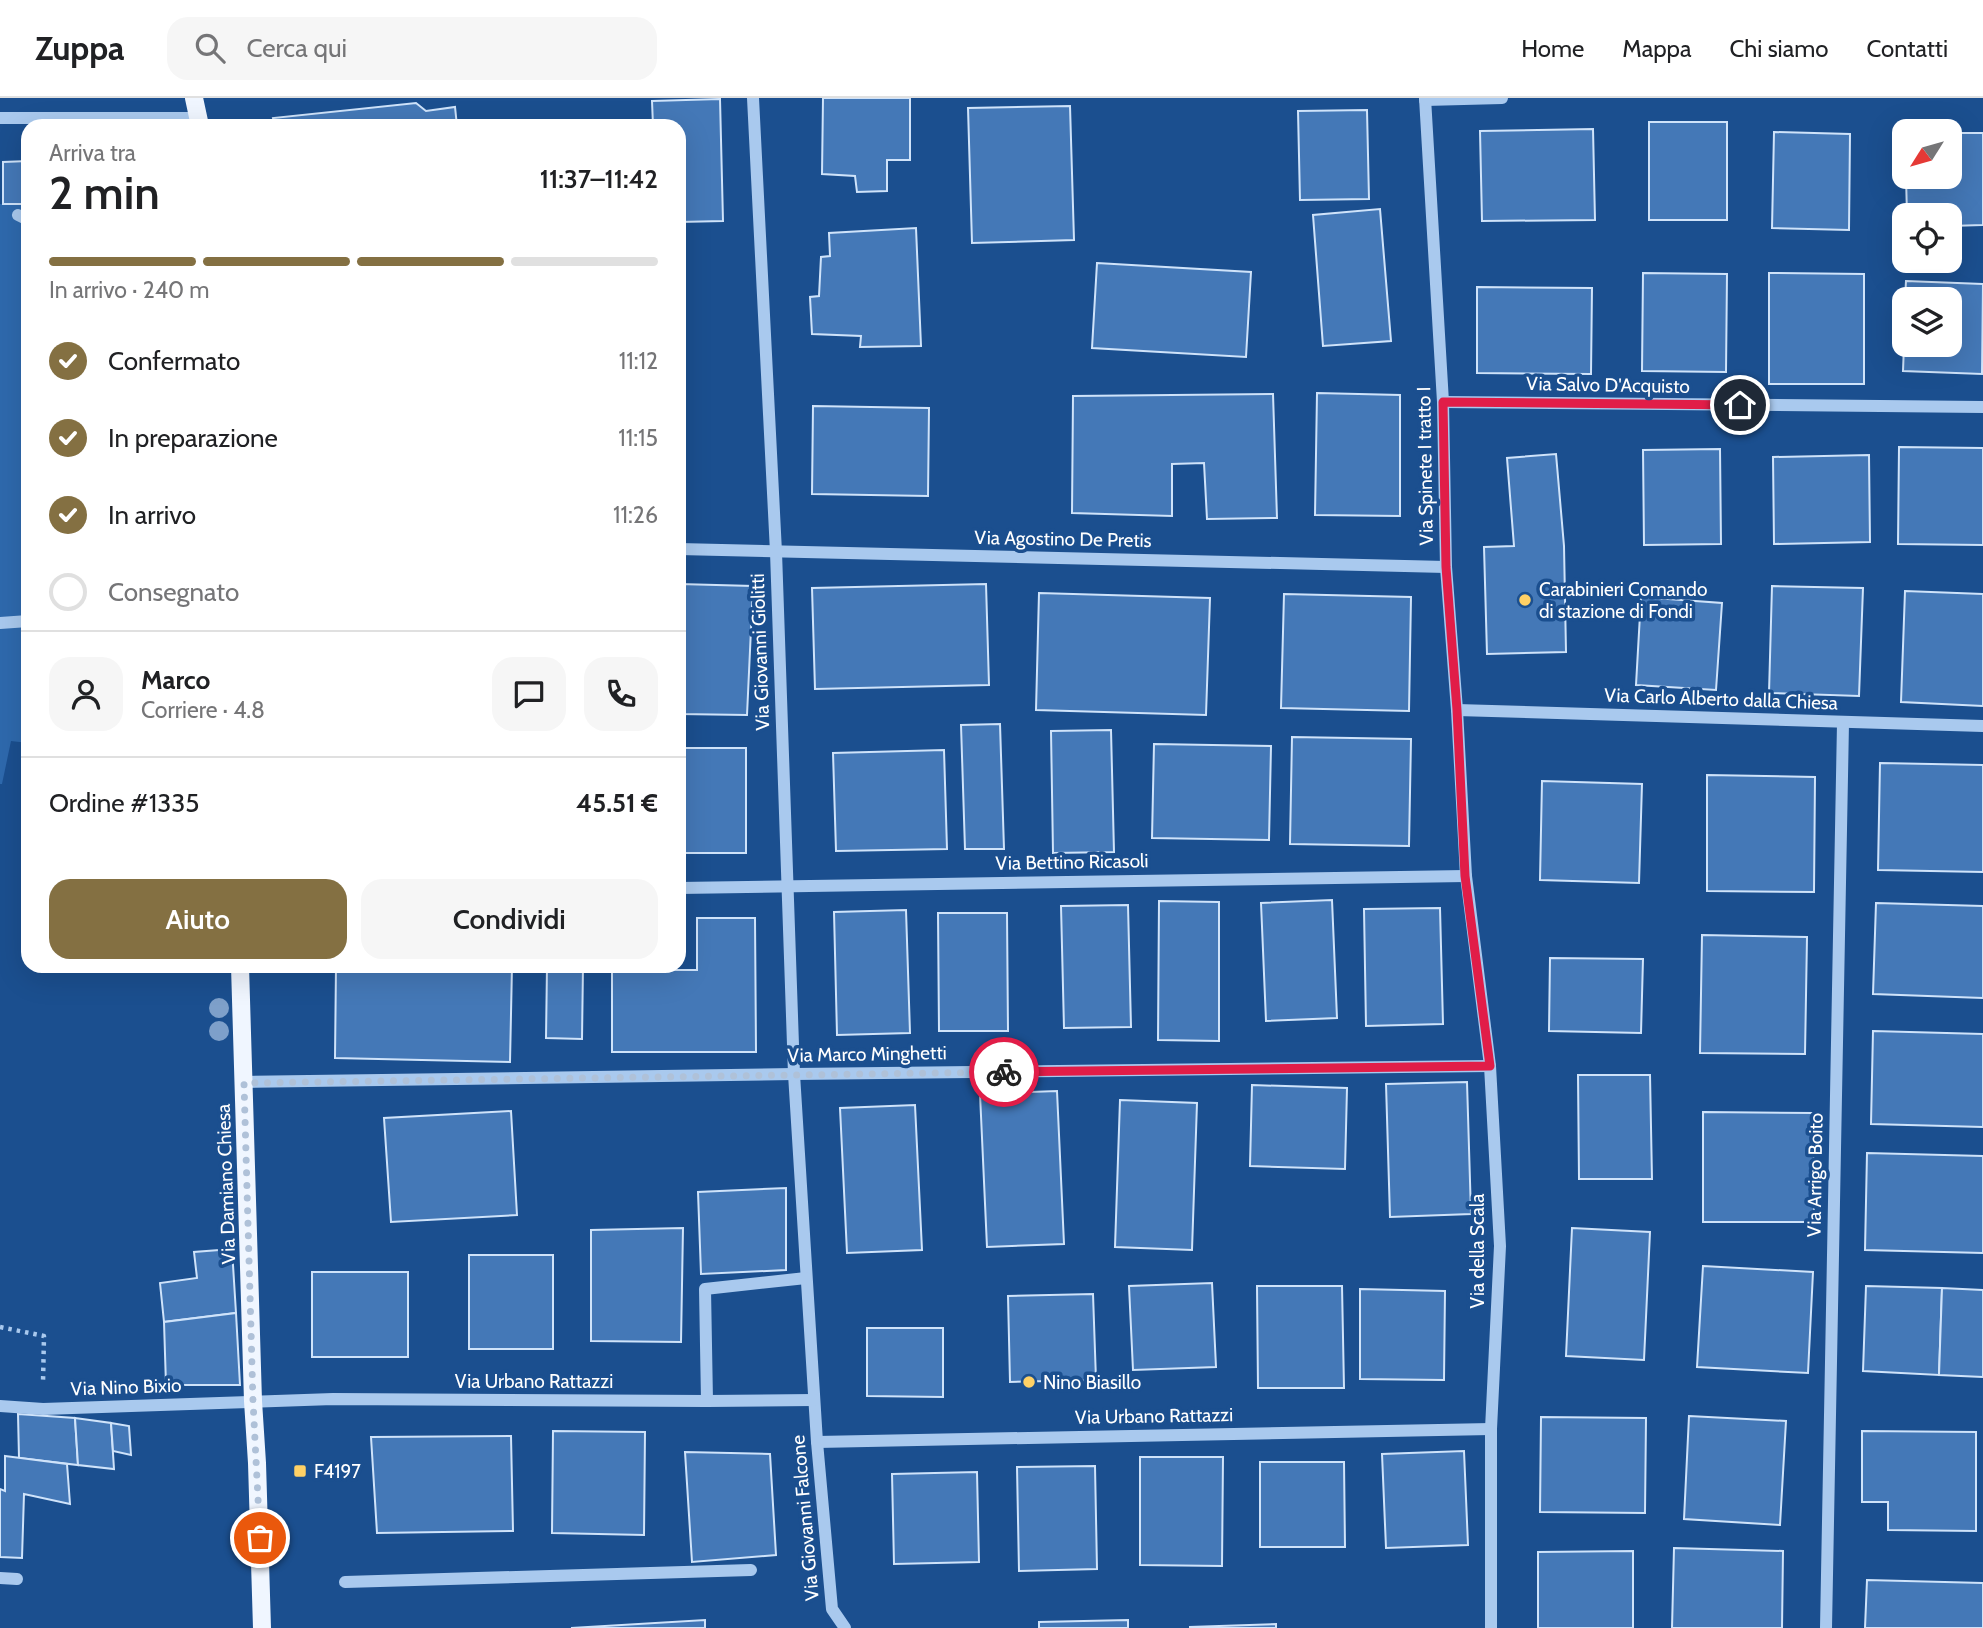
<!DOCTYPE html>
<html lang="it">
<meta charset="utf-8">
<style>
:root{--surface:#fff;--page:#f6f6f6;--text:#202124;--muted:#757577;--line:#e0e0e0;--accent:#847042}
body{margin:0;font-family:Cabin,sans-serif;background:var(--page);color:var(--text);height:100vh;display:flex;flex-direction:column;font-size:26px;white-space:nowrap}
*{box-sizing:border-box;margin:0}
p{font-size:23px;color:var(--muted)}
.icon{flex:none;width:38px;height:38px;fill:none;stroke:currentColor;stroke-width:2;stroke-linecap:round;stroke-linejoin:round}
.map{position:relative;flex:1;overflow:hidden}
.panel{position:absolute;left:21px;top:21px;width:665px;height:854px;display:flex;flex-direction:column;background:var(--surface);border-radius:21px;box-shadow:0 7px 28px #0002}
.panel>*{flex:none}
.needle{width:46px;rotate:233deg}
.controls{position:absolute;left:1892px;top:21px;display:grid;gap:14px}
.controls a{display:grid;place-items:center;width:70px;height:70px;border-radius:14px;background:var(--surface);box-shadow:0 7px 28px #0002;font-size:35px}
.pin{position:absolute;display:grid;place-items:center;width:60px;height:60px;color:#fff;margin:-30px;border:4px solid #fff;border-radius:50%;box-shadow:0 2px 7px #0007}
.courier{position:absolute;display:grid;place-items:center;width:70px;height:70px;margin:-35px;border:5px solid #e11d48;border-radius:50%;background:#fff;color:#222;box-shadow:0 2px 9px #0007}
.summary em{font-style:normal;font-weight:600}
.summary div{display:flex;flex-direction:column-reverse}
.summary{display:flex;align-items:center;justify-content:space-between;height:119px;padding:0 28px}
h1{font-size:46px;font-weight:600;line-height:52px}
.bar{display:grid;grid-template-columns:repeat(4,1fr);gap:10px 7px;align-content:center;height:84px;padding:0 28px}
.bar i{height:9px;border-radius:5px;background:var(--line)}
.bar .selected{background:var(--accent)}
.bar p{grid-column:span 4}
.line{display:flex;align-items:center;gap:18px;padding:0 28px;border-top:2px solid var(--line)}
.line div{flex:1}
.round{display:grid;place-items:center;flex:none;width:74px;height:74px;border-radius:21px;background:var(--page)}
ol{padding:0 28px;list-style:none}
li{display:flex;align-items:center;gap:21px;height:77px}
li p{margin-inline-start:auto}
li .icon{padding:7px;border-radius:50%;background:var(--accent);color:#fff;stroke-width:4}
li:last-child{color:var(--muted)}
li i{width:38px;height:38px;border:4px solid var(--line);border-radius:50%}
.cta{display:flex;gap:14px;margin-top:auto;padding:14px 28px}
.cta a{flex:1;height:80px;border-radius:21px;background:var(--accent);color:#fff;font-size:28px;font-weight:600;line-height:80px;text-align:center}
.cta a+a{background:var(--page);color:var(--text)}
header{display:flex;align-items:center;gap:42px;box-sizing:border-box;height:98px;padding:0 35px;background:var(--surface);border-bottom:2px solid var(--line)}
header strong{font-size:33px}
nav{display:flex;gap:38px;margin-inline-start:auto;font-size:24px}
.search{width:490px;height:63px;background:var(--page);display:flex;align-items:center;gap:18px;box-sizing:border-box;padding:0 24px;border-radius:21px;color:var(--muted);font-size:26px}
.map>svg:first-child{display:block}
.green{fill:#2e69ad}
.building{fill:#4478b7;stroke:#cfe3fa;stroke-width:2}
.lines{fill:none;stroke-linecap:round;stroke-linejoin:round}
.path{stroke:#a9c9ee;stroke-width:4.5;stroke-dasharray:3.5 5;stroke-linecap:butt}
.minor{stroke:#a9c9ee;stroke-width:12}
.major{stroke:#f0f6ff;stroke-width:18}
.tree{fill:#7ea0ca}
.done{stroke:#afc1d8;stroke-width:7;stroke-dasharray:0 12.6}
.route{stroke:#e11d48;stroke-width:9}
.poi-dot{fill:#ffd166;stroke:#1b4f8f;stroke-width:2.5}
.labels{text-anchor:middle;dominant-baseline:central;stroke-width:7;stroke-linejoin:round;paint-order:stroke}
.street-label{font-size:19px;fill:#fff;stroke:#1b4f8f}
.poi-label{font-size:19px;fill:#fff;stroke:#1b4f8f;text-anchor:start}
</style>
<header>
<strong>Zuppa</strong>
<div class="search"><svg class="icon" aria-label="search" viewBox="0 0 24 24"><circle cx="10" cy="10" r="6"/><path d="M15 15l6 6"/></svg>Cerca qui</div>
<nav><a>Home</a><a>Mappa</a><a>Chi siamo</a><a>Contatti</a></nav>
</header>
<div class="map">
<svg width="1983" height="1530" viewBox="0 0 1983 1530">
<rect width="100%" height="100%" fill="#1b4f8f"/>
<polygon class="green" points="0,106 28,106 28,645 11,643 2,686 0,686"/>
<g class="building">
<polygon points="823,0 910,0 910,62 887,62 887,93 857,94 855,78 822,76"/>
<polygon points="720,1 723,123 679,124 679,28 653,28 652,3"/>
<polygon points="416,5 426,13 455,9 457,28 275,28 273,20"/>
<polygon points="1070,8 1074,142 972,145 968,10"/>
<polygon points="1367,12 1369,101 1300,102 1298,13"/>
<rect x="1649" y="24" width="78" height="98"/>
<polygon points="1593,31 1595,122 1482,123 1480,33"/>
<polygon points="1774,34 1850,36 1849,132 1772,130"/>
<polygon points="1950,35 1983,35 1983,127 1950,128 1950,117 1907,117 1906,79 1950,79"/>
<polygon points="28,63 28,106 3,106 3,64"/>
<polygon points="1380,111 1391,243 1323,248 1313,117"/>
<polygon points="916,130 921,248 860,249 861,238 812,236 810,199 819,198 821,159 830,158 829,135"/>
<polygon points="1097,165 1251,174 1246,259 1092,250"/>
<polygon points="1643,175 1727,176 1726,274 1642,273"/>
<polygon points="1769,175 1864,176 1864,286 1769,286"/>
<polygon points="1906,183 1983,186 1982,276 1903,273 1904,247 1950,247 1950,201 1905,201"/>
<polygon points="1477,189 1592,190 1591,276 1477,275"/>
<polygon points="1317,295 1400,297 1400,418 1315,417"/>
<polygon points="1273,296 1277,420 1207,421 1204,365 1172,366 1172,418 1072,415 1073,298"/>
<polygon points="813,308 929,310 928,398 812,396"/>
<polygon points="1899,349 1983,350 1983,447 1898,446"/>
<polygon points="1720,351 1721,446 1644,447 1643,352"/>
<polygon points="1556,356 1564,448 1566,554 1487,556 1484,449 1514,448 1507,360"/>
<polygon points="1869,357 1870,444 1774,446 1773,359"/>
<polygon points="679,486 753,488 747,617 679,616"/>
<polygon points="986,486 989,587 815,591 812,490"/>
<polygon points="1772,488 1863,490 1859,598 1769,595"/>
<polygon points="1905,493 1983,496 1983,608 1901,604"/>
<polygon points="1039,495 1210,500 1206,617 1036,612"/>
<polygon points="1284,496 1411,499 1409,613 1281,610"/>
<polygon points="1641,499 1722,505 1716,592 1636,587"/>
<polygon points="1000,626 1004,751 965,751 961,627"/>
<polygon points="1111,632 1114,754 1053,755 1051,633"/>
<polygon points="1292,639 1411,641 1409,748 1290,746"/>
<polygon points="1154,646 1271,648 1269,742 1152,740"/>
<rect x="679" y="650" width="67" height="105"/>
<polygon points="944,652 947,751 836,753 833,655"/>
<polygon points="1880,665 1983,667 1983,774 1878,772"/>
<polygon points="1707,677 1815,679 1814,794 1707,793"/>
<polygon points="1542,683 1642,686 1639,785 1540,782"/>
<polygon points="1332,802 1337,920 1266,923 1261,805"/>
<polygon points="1159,803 1219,804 1219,943 1158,942"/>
<polygon points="1876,805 1983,808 1983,900 1873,896"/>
<polygon points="1128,807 1131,929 1064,930 1061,808"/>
<polygon points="1440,810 1443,926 1366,928 1364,811"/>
<polygon points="906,812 910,935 837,937 834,814"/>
<polygon points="938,815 1007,815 1008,933 939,933"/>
<polygon points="697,820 755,820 756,954 612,954 612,872 697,872"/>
<polygon points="1702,837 1807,839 1805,956 1700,955"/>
<polygon points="1550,860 1643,861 1641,935 1549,933"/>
<polygon points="336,868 512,868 510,964 335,960"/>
<polygon points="547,868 583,868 582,941 546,940"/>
<polygon points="1873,933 1983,936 1983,1029 1871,1026"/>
<polygon points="1578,977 1650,977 1652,1081 1579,1081"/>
<polygon points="1467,984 1471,1116 1390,1119 1386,986"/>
<polygon points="1252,987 1347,990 1345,1071 1250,1068"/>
<polygon points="1057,993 1064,1146 987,1149 980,996"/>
<polygon points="1120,1002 1197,1005 1192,1152 1115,1149"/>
<polygon points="915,1007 922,1152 847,1155 840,1010"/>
<polygon points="511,1013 517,1117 391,1124 384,1020"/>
<polygon points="1703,1014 1814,1015 1814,1124 1703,1124"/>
<polygon points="1867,1055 1983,1058 1983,1155 1865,1152"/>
<polygon points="786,1090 786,1172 701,1176 698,1094"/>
<polygon points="683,1130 681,1244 591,1243 591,1132"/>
<polygon points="1572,1130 1650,1134 1644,1262 1566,1258"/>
<polygon points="232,1151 236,1215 164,1224 160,1185 197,1180 194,1154"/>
<rect x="469" y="1157" width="84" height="94"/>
<polygon points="1703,1168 1813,1174 1808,1275 1697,1269"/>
<rect x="312" y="1174" width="96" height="85"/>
<polygon points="1212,1185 1216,1269 1133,1272 1129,1188"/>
<polygon points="1257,1188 1342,1188 1344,1290 1258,1290"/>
<polygon points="1866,1188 1942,1190 1939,1277 1863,1273"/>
<polygon points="1942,1190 1983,1192 1983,1279 1939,1277"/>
<polygon points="1360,1191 1445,1193 1444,1282 1360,1281"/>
<polygon points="1093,1196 1096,1282 1010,1284 1008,1198"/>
<polygon points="236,1215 240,1287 166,1287 164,1224"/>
<polygon points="867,1230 943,1230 943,1299 867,1298"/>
<polygon points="18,1316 75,1320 78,1367 19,1360"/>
<polygon points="1689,1318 1786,1323 1780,1427 1684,1421"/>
<polygon points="1541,1319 1646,1320 1645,1415 1540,1414"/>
<polygon points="75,1320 111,1325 114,1371 78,1367"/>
<polygon points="111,1325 129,1328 131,1357 113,1353"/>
<polygon points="553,1333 645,1334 644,1437 552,1435"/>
<polygon points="1862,1333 1976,1334 1976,1433 1888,1432 1888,1404 1862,1404"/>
<polygon points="511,1338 513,1433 377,1435 371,1339"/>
<polygon points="1464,1353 1468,1447 1386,1450 1382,1356"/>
<polygon points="685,1354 770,1356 776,1457 692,1464"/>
<polygon points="5,1358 67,1366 70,1406 24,1396 22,1460 0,1459 0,1391 5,1393"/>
<polygon points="1140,1359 1223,1359 1222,1468 1140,1467"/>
<polygon points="1260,1364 1344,1364 1345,1449 1260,1449"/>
<polygon points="1095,1368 1097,1471 1019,1473 1017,1369"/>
<polygon points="977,1374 979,1464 894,1466 892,1376"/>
<polygon points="1674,1450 1783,1453 1782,1530 1672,1530"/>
<polygon points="1633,1453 1633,1530 1538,1530 1538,1454"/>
<polygon points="1867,1482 1983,1485 1983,1530 1865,1530"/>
<polygon points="705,1522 705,1530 571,1530"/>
<polygon points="1128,1522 1128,1530 1039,1530 1039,1524"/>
<polygon points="1276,1526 1276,1530 1190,1530 1190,1529"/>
</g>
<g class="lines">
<polyline class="path" points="0,1229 44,1238 43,1285"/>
<g class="minor">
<polyline points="753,0 776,454 794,976 817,1344 832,1511 845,1530"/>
<polyline points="1425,0 1443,304 1446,469 1457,612 1466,778 1490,968 1500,1148 1491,1331 1491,1530"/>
<polyline points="1425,2 1502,0"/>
<polyline points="0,20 199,20"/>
<polyline points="18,117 28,122"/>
<polyline points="1443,304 1983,309"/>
<polyline points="679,451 1446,469"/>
<polyline points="0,525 28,523"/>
<polyline points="1457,612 1983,628"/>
<polyline points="679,790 1466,778"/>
<polyline points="244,984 794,976 1490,968"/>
<polyline points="707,1303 705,1191 806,1180"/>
<polyline points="0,1308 43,1311 333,1301 707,1303 814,1302"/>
<polyline points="817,1344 1491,1331"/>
<polyline points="0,1480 17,1481"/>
<polyline points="345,1484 751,1472"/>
<polyline points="1826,1530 1843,625"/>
</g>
<g class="major">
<polyline points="194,0 200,28"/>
<polyline points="240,868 253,1303 257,1365 262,1530"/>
</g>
</g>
<g class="tree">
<circle cx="219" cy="910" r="10"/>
<circle cx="219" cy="933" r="10"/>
</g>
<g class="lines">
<polyline class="done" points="260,1440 253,1303 244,985 1004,974"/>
<polyline class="route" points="1004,974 1490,968 1465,778 1457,612 1446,469 1443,304 1740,307"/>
</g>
<g class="poi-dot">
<circle cx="1525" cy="502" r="7"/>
<circle cx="1029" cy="1284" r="7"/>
<rect x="293" y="1366" width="14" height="14" rx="3.5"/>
</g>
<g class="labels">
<g class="street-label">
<text transform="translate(1608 287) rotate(1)">Via Salvo D'Acquisto</text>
<text transform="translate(1425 368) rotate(-91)">Via Spinete I tratto I</text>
<text transform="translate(1063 441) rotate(1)">Via Agostino De Pretis</text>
<text transform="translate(760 554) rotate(-92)">Via Giovanni Giolitti</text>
<text transform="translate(1721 601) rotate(2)">Via Carlo Alberto dalla Chiesa</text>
<text transform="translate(1072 764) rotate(-1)">Via Bettino Ricasoli</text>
<text transform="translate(867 956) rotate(-1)">Via Marco Minghetti</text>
<text transform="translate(1815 1077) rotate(-89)">Via Arrigo Boito</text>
<text transform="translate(226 1086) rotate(-92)">Via Damiano Chiesa</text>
<text transform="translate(1477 1153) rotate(-90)">Via della Scala</text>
<text x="534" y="1283">Via Urbano Rattazzi</text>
<text transform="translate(126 1289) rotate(-2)">Via Nino Bixio</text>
<text transform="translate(1154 1318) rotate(-1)">Via Urbano Rattazzi</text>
<text transform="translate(805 1420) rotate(-95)">Via Giovanni Falcone</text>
</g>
<g class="poi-label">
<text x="1539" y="491">Carabinieri Comando<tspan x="1539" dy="22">di stazione di Fondi</tspan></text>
<text x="1043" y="1284">Nino Biasillo</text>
<text x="314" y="1373">F4197</text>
</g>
</g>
</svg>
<div class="controls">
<a><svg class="needle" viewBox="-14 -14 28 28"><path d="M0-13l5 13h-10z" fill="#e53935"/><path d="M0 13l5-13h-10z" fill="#757577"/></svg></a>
<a><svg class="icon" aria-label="locate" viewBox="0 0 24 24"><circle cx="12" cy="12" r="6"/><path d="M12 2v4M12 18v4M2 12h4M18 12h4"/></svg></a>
<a><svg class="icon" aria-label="layers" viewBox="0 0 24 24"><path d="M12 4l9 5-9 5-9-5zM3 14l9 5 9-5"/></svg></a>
</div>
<div class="pin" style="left:260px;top:1440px;background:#ea580c"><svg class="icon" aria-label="bag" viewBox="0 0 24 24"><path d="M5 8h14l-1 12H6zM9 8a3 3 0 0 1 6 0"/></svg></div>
<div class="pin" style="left:1740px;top:307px;background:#1f2937"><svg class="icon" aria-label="home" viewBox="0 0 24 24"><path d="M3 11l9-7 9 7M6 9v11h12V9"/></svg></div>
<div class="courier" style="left:1004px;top:974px"><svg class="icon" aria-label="bike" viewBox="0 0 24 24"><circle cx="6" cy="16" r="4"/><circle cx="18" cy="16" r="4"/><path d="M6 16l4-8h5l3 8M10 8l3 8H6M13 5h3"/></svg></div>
<section class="panel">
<div class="summary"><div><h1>2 min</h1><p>Arriva tra</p></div><em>11:37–11:42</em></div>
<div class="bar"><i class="selected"></i><i class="selected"></i><i class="selected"></i><i></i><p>In arrivo · 240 m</p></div>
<ol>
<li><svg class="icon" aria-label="check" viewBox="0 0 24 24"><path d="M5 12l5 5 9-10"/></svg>Confermato<p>11:12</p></li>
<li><svg class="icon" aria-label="check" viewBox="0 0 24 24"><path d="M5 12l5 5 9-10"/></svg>In preparazione<p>11:15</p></li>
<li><svg class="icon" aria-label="check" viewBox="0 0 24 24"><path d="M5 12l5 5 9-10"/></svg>In arrivo<p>11:26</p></li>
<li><i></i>Consegnato</li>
</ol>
<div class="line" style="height:126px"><a class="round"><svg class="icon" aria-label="person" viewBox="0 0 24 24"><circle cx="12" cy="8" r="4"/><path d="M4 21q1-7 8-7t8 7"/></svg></a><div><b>Marco</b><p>Corriere · 4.8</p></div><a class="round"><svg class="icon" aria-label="chat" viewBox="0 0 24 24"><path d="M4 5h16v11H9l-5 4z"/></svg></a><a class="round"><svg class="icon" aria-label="phone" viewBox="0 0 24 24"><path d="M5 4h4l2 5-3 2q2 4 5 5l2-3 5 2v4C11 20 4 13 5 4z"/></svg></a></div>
<div class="line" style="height:91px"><div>Ordine #1335</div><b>45.51 €</b></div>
<div class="cta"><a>Aiuto</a><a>Condividi</a></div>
</section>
</div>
